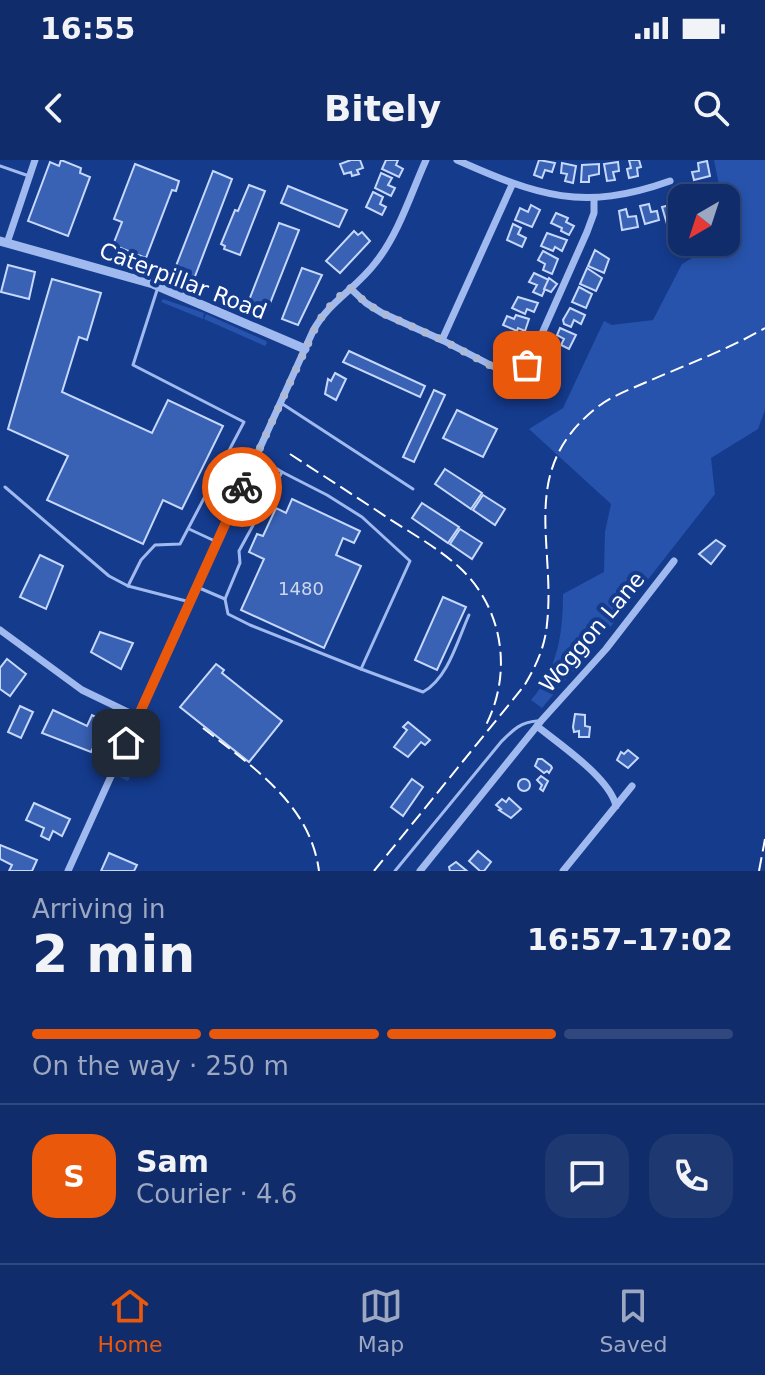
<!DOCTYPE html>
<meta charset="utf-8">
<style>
:root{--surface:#102c6a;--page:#1e3872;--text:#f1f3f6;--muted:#9ca7c1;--line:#30487e;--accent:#ea580c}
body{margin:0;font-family:"DejaVu Sans",sans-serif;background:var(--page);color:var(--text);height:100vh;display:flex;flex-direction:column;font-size:30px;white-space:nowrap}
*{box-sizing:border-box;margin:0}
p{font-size:26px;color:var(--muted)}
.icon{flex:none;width:44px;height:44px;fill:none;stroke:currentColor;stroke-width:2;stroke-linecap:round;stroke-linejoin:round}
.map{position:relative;height:711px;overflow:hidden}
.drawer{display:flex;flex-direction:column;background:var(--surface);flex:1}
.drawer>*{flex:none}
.needle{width:52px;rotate:219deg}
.fabs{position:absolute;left:668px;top:24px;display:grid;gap:16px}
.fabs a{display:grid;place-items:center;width:72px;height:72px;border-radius:16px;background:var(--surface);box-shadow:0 4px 12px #0003,0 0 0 2px var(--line);font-size:40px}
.pin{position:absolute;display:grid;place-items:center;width:68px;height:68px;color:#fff;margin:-34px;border-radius:16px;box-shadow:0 4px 12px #0006}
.courier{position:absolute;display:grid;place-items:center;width:80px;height:80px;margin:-40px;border:6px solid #ea580c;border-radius:50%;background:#fff;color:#222;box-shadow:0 2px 10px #0007}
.head em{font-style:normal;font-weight:700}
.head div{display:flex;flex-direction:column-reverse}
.head{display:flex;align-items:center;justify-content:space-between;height:136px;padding:0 32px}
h1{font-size:52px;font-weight:700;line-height:60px}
.bar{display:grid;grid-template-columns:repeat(4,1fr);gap:12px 8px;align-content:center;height:96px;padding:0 32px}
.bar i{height:10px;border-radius:6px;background:var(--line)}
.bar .selected{background:var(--accent)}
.bar p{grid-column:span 4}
.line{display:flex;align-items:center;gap:20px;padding:0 32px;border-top:2px solid var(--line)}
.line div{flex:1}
.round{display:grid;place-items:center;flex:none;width:84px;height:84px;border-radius:24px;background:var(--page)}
.status{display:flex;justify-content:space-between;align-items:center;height:56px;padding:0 40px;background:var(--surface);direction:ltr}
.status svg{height:22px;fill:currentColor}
header{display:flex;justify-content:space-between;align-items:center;height:104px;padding:0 32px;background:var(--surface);font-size:36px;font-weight:700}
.tabs{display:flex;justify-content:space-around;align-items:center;height:112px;border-top:2px solid var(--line);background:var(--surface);font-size:22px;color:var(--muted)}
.tabs a{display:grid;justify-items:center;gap:4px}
.tabs .selected{color:var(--accent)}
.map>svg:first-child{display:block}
.green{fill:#2753ac}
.building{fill:#3961b4;stroke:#c6d8fb;stroke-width:2}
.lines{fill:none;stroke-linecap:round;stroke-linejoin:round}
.service{stroke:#a0baf0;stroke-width:3}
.minor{stroke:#a0baf0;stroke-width:7}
.tertiary{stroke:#a0baf0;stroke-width:9}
.rail{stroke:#fff;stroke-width:2;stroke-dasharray:14 6;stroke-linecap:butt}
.done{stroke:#adbad7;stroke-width:8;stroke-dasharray:0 14.4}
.route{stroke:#ea580c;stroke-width:10}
.labels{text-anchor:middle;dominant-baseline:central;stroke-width:8;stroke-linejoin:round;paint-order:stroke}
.number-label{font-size:18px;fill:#ced8ec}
.street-label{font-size:22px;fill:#fff;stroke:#153b8d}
</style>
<div class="status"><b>16:55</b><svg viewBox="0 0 49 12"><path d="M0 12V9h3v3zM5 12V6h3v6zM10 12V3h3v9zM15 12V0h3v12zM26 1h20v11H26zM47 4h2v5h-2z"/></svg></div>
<header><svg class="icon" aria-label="back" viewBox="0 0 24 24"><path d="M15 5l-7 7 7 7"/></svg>Bitely<svg class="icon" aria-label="search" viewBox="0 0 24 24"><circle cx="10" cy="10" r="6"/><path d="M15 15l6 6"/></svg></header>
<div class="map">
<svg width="765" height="711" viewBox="0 0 765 711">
<rect width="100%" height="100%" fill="#153b8d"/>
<g class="green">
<path d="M714 0H765V250L758 269 711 298 715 334 617 459 542 548 531 540C558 509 563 473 563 434L604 412 605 372 611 344 529 269 563 248 604 161 612 165 653 160 682 104 706 90 707 82H726V38H719L721 35Z"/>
<polygon points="163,139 204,153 203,159 161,142"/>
<polygon points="206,154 266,181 267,183 265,186 204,159"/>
<polygon points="134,585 143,589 128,621 119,617"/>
</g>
<g class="building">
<polygon points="61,0 81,8 80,13 90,17 68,76 28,61 50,2 59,6"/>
<polygon points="351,0 360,0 363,8 357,10 359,14 352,16 351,12 344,14 340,4"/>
<polygon points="386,0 398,0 396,5 403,9 399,17 382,9"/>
<polygon points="539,0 555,3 552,12 545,10 542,18 534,15"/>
<polygon points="629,0 639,0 641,7 637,8 638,16 629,18 627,9 631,8"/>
<polygon points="707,1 710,16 694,20 692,12 699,11 698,3"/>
<polygon points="618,2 619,11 613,12 615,20 607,21 604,4"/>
<polygon points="562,3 576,6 573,23 565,21 567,14 561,13"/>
<polygon points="135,4 179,21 176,31 172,30 146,98 113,85 122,62 114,59"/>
<polygon points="599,4 599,14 589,16 589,22 581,22 582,5"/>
<polygon points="213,11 232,19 194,119 174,111"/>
<polygon points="381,13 392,18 388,25 395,28 391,36 375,28"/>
<polygon points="249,25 265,31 240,95 224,89 225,86 221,84 235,50 238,51"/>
<polygon points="288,26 347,50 339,67 281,43"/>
<polygon points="373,32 383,37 380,44 386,47 382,55 366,47"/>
<polygon points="649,44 651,52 657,51 659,60 645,64 640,46"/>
<polygon points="531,45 540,50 532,67 515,60 520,48 528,52"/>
<polygon points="670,45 672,51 678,51 682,64 674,66 673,62 667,64 662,47"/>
<polygon points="626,49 628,57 636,56 638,67 622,70 619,51"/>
<polygon points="556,53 568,58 566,62 574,66 569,75 561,71 562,68 551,63"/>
<polygon points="279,63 299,70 267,151 248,143"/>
<polygon points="513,64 521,68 518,74 526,78 522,87 507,80"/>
<polygon points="354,71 358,75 362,72 370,81 340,113 326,101"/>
<polygon points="547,73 567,80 562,91 555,87 553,91 541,86"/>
<polygon points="595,90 609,99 604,113 588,106"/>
<polygon points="543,91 558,99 552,114 543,110 545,104 538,100"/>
<polygon points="8,105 35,112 29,139 1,132"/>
<polygon points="302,108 322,115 298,165 282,159"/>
<polygon points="587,108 602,118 596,131 580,124"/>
<polygon points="534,113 549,120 542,136 533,132 537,125 529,122"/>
<polygon points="549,118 557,124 551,132 544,129"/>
<polygon points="52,119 101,133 87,180 79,177 62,232 152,273 168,240 223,266 182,349 163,340 143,384 47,340 68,296 8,269"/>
<polygon points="579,127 592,134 586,148 572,142"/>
<polygon points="518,137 538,143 534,152 527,149 525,154 512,148"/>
<polygon points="570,148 585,155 581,164 574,160 571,167 564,164 563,160"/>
<polygon points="516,155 529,159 525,171 518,168 517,171 503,165 507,156 514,159"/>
<polygon points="560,168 576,175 569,189 561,185 564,179 557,175"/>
<polygon points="349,191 425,226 420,237 343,202"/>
<polygon points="335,213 346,219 336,240 325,234 328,219 331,221"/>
<polygon points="434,230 445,235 414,302 403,297"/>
<polygon points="457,250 497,269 483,297 443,278"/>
<polygon points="445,309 482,333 471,349 435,324"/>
<polygon points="483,335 505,349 495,365 473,350"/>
<polygon points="292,339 360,371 354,383 343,378 336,395 361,406 324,488 241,450 264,399 249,392 257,374 263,376 276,348 286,353"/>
<polygon points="422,343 459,367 448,383 412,358"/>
<polygon points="460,369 482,383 472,399 450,384"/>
<polygon points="716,380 725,386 711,404 699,394"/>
<polygon points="40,395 63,406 46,449 20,437"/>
<polygon points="443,437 466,447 437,510 415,500"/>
<polygon points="100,472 133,483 121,509 91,492"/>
<polygon points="7,499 26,514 10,536 0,529 0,508"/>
<polygon points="216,504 224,510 222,513 282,561 249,602 180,547"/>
<polygon points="20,546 33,552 21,578 8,572"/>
<polygon points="53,550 87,566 92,555 98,558 95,563 109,570 102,585 96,582 91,592 42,573"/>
<polygon points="575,554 585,555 585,566 590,567 589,577 579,577 579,571 574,572 573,567"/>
<polygon points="408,562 430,580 425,585 421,582 408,597 394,587 407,570 403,567"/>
<polygon points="628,590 638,598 628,608 617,600 621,592 624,594"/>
<polygon points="538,599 542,599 551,606 552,608 549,613 547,611 544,613 535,606"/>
<polygon points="541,616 548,621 543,631 540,629 542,625 537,620"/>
<circle cx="524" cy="625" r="6"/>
<polygon points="412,619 423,627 403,656 391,647"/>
<polygon points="509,638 521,649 511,658 499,650 501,649 496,645 502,639 506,642"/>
<polygon points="34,643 70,659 62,676 53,671 49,680 41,676 44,668 26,660"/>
<polygon points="0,685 37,700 32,711 9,711 12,705 0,699"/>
<polygon points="478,691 491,702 484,711 480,711 469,701"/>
<polygon points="109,693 137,705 134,711 101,711"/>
<polygon points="456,702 467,711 450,711 449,707"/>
</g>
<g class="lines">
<g class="service">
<polyline points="0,6 29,16"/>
<polyline points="281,243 413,329"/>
<polyline points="5,327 109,416 128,426 190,442"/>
<polyline points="189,369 217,382"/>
<polyline points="128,426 141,400 155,385 180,384 244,262 133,205 158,127"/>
<polyline points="197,427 225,439 240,403 239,391 282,312 258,297"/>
<polyline points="225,439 228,454 250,465 361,509 410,401 362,357 327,335 282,312"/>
<path d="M361 509 423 532C448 519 458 479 469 455"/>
<path d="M395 711 501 582C512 571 520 562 537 561"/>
</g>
<g class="minor">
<path d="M457 0C538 36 583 52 670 21"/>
<polyline points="7,83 35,0"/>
<polyline points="350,128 366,143 382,153 442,180 506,213 520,211 532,196 587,72 594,53 594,38"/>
<polyline points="442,180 512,25"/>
<polyline points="0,470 82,530 138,557"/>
<path d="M537 566C559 584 610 618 616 646"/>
<path d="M68 711 313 171C329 141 356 129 376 102 399 73 411 33 426 0"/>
<polyline points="420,711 541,561 606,489 674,401"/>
<polyline points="563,711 632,626"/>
</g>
<polyline class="tertiary" points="0,81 153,124 305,189"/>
<g class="rail">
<path d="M290 294C322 315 355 336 388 358 411 373 438 388 459 407 503 447 513 512 486 565"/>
<path d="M203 568C252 607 310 643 319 711"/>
<path d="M374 711 524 526C536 506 545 487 547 464 556 383 518 311 595 249 611 236 631 229 649 221 688 204 729 189 765 168"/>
<polyline points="759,711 765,679"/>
</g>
</g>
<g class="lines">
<polyline class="done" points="242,327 318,162 334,141 350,128 366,143 382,153 442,180 499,210 513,213 527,205"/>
<polyline class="route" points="126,583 242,327"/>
</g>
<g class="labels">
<g class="number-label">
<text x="301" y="428">1480</text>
</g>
<g class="street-label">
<text transform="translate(183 121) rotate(21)">Caterpillar Road</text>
<text transform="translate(592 472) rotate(-50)">Woggon Lane</text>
</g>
</g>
</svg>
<div class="fabs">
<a><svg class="needle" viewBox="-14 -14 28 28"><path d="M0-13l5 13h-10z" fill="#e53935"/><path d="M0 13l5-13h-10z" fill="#9ca7c1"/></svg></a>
</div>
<div class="pin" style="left:527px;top:205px;background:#ea580c"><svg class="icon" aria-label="bag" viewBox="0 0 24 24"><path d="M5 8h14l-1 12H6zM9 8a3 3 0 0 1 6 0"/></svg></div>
<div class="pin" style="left:126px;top:583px;background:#1f2937"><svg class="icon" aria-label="home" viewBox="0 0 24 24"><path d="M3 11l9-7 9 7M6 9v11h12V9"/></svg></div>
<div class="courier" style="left:242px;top:327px"><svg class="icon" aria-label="bike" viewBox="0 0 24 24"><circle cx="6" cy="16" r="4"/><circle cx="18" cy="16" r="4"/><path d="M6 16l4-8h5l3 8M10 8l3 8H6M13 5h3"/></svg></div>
</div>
<section class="drawer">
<div class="head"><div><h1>2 min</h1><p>Arriving in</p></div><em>16:57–17:02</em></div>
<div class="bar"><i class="selected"></i><i class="selected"></i><i class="selected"></i><i></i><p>On the way · 250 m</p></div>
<div class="line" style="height:144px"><b class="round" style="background:var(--accent);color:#fff">S</b><div><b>Sam</b><p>Courier · 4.6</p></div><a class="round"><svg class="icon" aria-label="chat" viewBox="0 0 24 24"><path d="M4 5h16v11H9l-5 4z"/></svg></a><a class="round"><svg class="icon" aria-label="phone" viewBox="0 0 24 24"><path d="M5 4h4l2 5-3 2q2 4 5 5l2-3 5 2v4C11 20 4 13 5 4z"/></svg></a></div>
</section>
<nav class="tabs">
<a class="selected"><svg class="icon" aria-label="home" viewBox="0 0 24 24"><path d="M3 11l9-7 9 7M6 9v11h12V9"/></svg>Home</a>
<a><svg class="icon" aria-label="map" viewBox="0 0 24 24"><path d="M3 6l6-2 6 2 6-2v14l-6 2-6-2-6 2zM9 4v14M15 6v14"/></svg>Map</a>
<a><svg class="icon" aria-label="saved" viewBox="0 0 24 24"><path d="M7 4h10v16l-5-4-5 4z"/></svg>Saved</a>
</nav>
